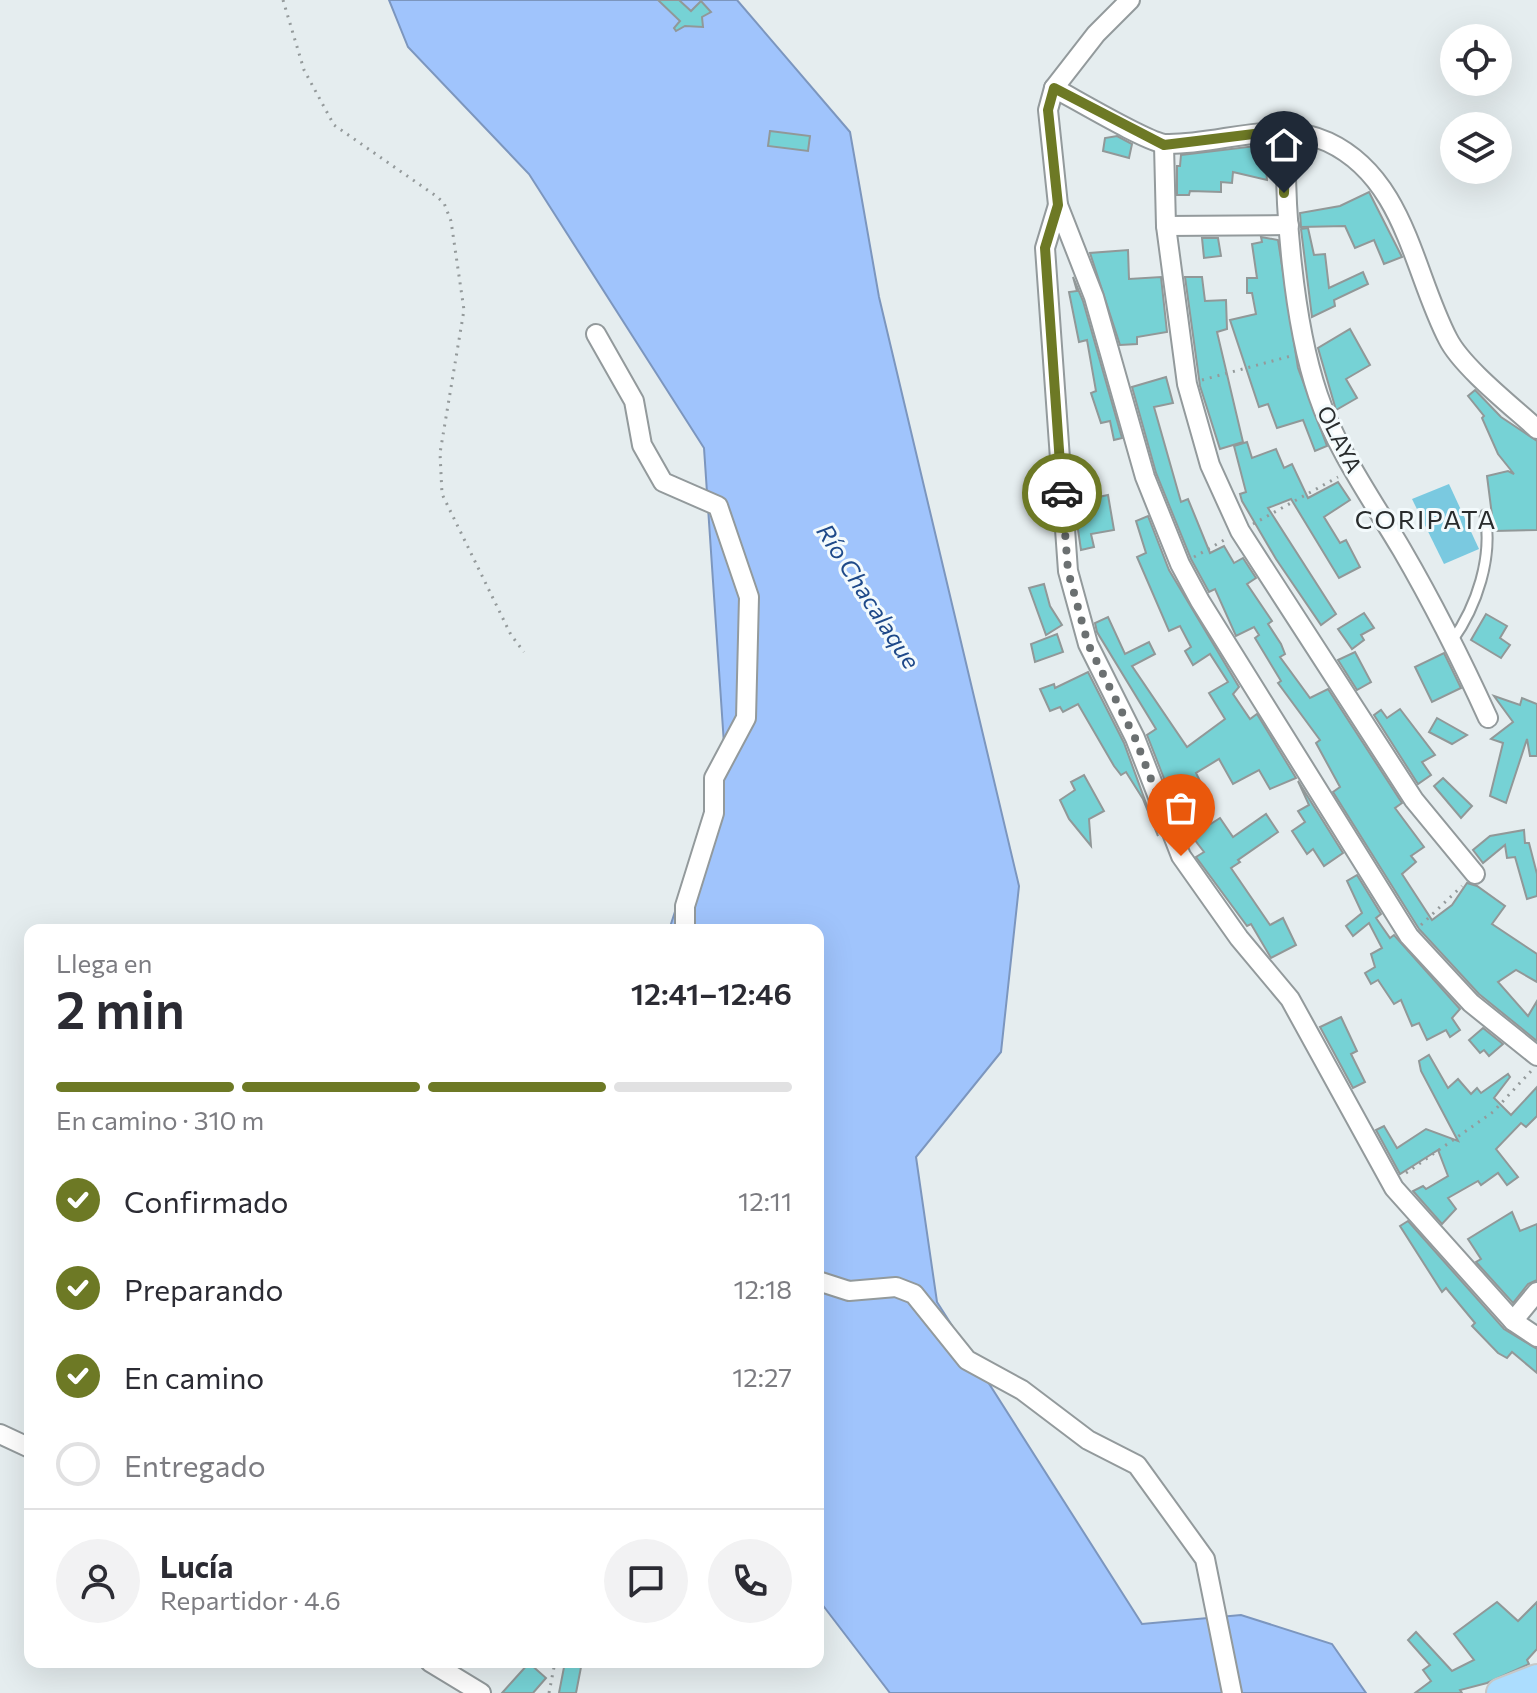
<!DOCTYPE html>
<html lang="es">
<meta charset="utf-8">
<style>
:root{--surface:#fff;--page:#f2f2f3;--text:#2b2b33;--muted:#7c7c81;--line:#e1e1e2;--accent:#6d7925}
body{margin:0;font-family:Commissioner,sans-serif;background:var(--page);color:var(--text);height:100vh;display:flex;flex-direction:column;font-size:30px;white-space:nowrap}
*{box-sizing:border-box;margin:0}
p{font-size:26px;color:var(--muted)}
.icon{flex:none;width:44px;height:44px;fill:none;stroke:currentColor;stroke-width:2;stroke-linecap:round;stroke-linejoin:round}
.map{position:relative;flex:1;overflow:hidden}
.panel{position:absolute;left:24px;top:924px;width:800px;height:744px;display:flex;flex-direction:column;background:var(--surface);border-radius:16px;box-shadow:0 8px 32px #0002}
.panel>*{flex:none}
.buttons{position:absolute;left:1440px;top:24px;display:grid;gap:16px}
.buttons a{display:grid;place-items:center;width:72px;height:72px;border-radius:50%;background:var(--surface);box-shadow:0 8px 32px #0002;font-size:40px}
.pin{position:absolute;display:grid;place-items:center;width:68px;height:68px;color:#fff;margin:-82px -34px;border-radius:50% 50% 50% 0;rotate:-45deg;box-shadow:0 0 8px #0007}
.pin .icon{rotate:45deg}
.courier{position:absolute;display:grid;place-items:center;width:80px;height:80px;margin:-40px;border:6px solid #6d7925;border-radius:50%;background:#fff;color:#222;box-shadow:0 2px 10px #0007}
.head em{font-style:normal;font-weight:600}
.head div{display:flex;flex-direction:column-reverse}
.head{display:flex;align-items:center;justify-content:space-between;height:136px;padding:0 32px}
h1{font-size:52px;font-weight:600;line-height:60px}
.bar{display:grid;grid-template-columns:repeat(4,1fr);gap:12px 8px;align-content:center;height:96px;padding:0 32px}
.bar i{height:10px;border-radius:6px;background:var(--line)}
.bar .current{background:var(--accent)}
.bar p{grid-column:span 4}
.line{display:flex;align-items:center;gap:20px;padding:0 32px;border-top:2px solid var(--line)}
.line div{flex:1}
.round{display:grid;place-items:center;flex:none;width:84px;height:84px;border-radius:42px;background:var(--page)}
ol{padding:0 32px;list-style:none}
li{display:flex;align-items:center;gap:24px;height:88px}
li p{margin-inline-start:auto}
li .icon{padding:8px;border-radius:50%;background:var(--accent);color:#fff;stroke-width:4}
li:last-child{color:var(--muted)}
li i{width:44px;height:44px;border:4px solid var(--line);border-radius:50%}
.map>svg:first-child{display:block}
.green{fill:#7ac9e0}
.water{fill:#a0c4fc;stroke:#7c96be;stroke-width:2}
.building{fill:#76d2d5;stroke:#919898;stroke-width:2}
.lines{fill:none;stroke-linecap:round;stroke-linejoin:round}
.service-casing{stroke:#939a9c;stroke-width:13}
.minor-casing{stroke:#939a9c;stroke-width:22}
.primary-casing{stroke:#c7c8c8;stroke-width:32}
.path{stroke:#949a9b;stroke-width:3;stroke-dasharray:2 6;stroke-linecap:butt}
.service{stroke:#fff;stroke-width:9}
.minor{stroke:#fff;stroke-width:18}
.primary{stroke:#acddfe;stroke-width:28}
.done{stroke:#6b7071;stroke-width:8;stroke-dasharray:0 14.4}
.route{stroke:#6d7925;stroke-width:10}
.labels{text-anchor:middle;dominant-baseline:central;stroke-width:6;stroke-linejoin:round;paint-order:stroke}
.street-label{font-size:22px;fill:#292c2d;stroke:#f3fafc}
.water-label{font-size:24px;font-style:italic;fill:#1e4989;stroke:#f3fafc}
.quarter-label{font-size:26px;letter-spacing:2px;fill:#292c2d;stroke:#f3fafc}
</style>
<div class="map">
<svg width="1537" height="1693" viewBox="0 0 1537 1693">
<rect width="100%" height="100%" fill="#e5edef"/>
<polygon class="green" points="1449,484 1479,549 1444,564 1412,499"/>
<polygon class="water" points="389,0 737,0 850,132 879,297 1019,886 1001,1052 916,1157 937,1302 1142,1624 1241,1615 1332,1644 1366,1693 890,1693 818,1599 818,930 669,930 725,759 704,448 529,174 408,47"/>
<g class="building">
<polygon points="658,0 679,0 691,11 701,1 711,12 702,17 703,27 685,26 676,31 674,28 680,21"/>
<polygon points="770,131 810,136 808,151 768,146"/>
<polygon points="1117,136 1132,144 1129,158 1103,151 1105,138"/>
<polygon points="1264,145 1267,180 1233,172 1232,183 1221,182 1221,192 1190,191 1189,195 1177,195 1177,166 1180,166 1181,155"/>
<polygon points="1369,192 1402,257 1384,264 1374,240 1355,248 1345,226 1301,227 1300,213 1340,206"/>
<polygon points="1308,228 1314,255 1325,254 1329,288 1363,272 1368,284 1334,300 1335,306 1312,317 1301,229"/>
<polygon points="1261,237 1278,240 1298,368 1327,446 1315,451 1303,420 1277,428 1268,404 1259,407 1230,320 1256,314 1252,293 1247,293 1247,278 1257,278 1252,244 1262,242"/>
<polygon points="1202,238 1218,238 1221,256 1204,258"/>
<polygon points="1128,250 1129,279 1161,277 1167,332 1137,337 1137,344 1120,345 1090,253"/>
<polygon points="1073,277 1083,301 1122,438 1114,440 1110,421 1101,423 1091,393 1096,391 1087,340 1079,342 1069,292 1077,291"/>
<polygon points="1185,277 1202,277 1205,301 1226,300 1227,329 1217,332 1243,442 1220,449 1200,386"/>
<polygon points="1350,329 1370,365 1346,379 1357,398 1336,410 1318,348"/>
<polygon points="1166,377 1173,403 1154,407 1181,502 1188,499 1210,553 1224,546 1234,563 1243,558 1256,578 1247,584 1272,621 1268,624 1281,644 1285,654 1280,657 1310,698 1328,689 1402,803 1395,808 1424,847 1411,856 1416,862 1402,874 1432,920 1452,905 1467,883 1477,886 1505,906 1492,924 1537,954 1537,982 1516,970 1498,982 1528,1016 1537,1001 1537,1041 1479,994 1419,929 1333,792 1340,787 1316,743 1320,740 1278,683 1281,681 1255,638 1259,635 1254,627 1236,636 1215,589 1209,592 1191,559 1156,473 1132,387"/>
<polygon points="1475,390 1501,417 1537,441 1537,530 1494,531 1487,476 1508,471 1514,474 1498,454 1482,418 1484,416 1468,396"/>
<polygon points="1247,442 1252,458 1276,449 1284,468 1292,464 1308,498 1338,482 1350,500 1324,517 1340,543 1346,540 1360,567 1339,578 1291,499 1268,508 1336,614 1321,625 1276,559 1242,501 1240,494 1246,492 1234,446"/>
<polygon points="1108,495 1114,530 1091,534 1094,547 1081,550 1076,516 1079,501"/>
<polygon points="1148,516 1169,570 1239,687 1233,694 1250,719 1257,714 1296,778 1270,789 1259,770 1233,784 1219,759 1196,773 1200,781 1187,787 1209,825 1220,818 1233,837 1266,814 1278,832 1238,860 1240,862 1231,868 1270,925 1283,918 1296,945 1271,958 1251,924 1247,926 1196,857 1204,852 1181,822 1147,735 1156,729 1097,632 1095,623 1108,617 1125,654 1149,642 1155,654 1132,666 1187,747 1225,719 1209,693 1228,682 1210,654 1193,665 1185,651 1191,647 1180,626 1169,631 1137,557 1146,553 1136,521"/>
<polygon points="1044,584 1050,606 1062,625 1046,635 1029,588"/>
<polygon points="1364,613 1374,628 1361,635 1364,640 1352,649 1338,629"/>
<polygon points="1486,614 1507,626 1500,638 1510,645 1501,658 1471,640"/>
<polygon points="1057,634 1063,652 1035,662 1031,644"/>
<polygon points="1355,652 1371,682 1357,690 1338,660"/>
<polygon points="1444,653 1461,688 1432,702 1415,667"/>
<polygon points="1088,672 1124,743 1158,836 1143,799 1126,772 1121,775 1114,766 1078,704 1063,712 1060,707 1050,711 1040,689 1054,684 1055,688"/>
<polygon points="1494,696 1520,705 1522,698 1537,704 1537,756 1530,756 1527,739 1506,803 1490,796 1503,743 1491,739 1513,722"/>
<polygon points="1400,709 1435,755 1422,762 1431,775 1418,784 1374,715 1381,710 1387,718"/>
<polygon points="1437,718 1467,735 1452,744 1429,732"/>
<polygon points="1084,775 1104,811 1089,819 1091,846 1069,819 1060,800 1075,790 1071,782"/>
<polygon points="1443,778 1472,806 1461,818 1434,786"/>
<polygon points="1298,781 1343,853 1324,866 1313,849 1307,854 1292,831 1305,822 1298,811 1309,805"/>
<polygon points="1524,830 1525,843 1529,843 1537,874 1537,896 1527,899 1515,857 1507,858 1505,845 1483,863 1473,850 1490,836"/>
<polygon points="1357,875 1381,914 1376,918 1390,938 1394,935 1460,1009 1452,1018 1460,1030 1450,1037 1446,1030 1427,1040 1419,1023 1412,1026 1401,1000 1394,1004 1378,980 1371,984 1365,973 1375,967 1371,954 1382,948 1369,923 1353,936 1346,926 1362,913 1347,881"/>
<polygon points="1341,1017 1357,1051 1351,1054 1365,1082 1353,1088 1320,1027"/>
<polygon points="1483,1028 1503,1044 1489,1056 1484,1050 1480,1053 1469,1040"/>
<polygon points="1429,1055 1448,1088 1458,1079 1471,1094 1477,1088 1481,1093 1508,1074 1510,1077 1494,1098 1511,1115 1537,1087 1537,1116 1526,1127 1521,1123 1496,1149 1518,1177 1507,1185 1498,1173 1481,1185 1478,1181 1448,1198 1456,1209 1442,1224 1413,1191 1423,1186 1426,1189 1448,1176 1438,1150 1400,1174 1376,1130 1384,1126 1397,1148 1426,1129 1458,1141 1421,1071 1419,1061"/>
<polygon points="1512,1212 1520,1231 1537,1224 1537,1280 1528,1284 1513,1303 1476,1262 1481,1259 1468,1239"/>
<polygon points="1408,1221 1504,1329 1537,1349 1537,1373 1512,1352 1507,1358 1498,1353 1472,1326 1475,1323 1446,1288 1442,1292 1400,1226"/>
<polygon points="1497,1602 1518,1621 1537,1602 1537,1649 1527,1660 1529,1664 1487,1683 1460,1690 1462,1693 1415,1693 1431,1681 1423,1670 1430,1665 1408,1640 1416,1632 1452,1671 1474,1660 1454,1634"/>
<polygon points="565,1662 582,1662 576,1693 559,1693"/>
<polygon points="529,1663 546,1678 533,1693 502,1693"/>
</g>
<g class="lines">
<defs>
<path id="service" d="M1452 641C1477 606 1493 557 1485 515"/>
<g id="minor">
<polyline points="1130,0 1096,34 1054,88 1048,110 1058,205 1094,297 1145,477 1180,564 1200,601 1409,936 1471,1003 1537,1056"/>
<path d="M1054 88C1075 99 1150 144 1167 144 1222 145 1275 118 1328 142 1405 178 1413 272 1448 339 1462 367 1513 407 1537 429"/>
<path d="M1286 130C1284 208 1293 321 1318 395 1336 449 1373 501 1402 550 1434 605 1462 661 1488 718"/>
<polyline points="1164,145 1166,226 1187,384 1210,465 1240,531 1414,800 1475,874"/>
<polyline points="1058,205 1045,248 1068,571 1088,644 1135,738 1181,856 1239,938 1290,999 1394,1188 1513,1321 1537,1337"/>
<polyline points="1166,226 1289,225"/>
<polyline points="596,334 634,401 642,445 663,482 718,506 749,597 746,718 714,778 714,813 685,906 685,930"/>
<polyline points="818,1281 849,1291 896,1287 914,1294 967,1360 1022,1390 1088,1440 1137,1465 1205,1559 1232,1693"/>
<polyline points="1513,1321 1537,1292"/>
<polyline points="0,1434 30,1448"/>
<polyline points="430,1662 481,1693"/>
</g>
<polyline id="primary" points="1501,1693 1537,1679"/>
</defs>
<use href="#service" class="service-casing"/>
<use href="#minor" class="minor-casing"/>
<use href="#primary" class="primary-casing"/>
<g class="path">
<polyline points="283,0 304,70 334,125 436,196 444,203 451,221 464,310 440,453 442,494 511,635 524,652"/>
<polyline points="1202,380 1291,356"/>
<polyline points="1253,524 1338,477"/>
<polyline points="1194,557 1226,539"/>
<polyline points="1421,925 1462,886"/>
<polyline points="1406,1173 1493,1112 1532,1070"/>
<polyline points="549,1693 555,1662"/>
</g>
<use href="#service" class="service"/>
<use href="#minor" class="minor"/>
<use href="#primary" class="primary"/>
</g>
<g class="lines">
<polyline class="done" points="1062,493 1068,571 1088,644 1135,738 1181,856"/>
<polyline class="route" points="1062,493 1045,248 1058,205 1048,110 1054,88 1164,145 1286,130 1284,193"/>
</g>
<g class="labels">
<g class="street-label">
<text transform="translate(1340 439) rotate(63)">OLAYA</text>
</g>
<g class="water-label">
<text transform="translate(869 596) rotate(57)">Río Chacalaque</text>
</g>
<g class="quarter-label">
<text x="1426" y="518">CORIPATA</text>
</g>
</g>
</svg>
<div class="buttons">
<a><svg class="icon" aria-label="locate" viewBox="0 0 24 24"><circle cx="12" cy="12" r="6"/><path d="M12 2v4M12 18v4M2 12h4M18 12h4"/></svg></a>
<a><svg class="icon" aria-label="layers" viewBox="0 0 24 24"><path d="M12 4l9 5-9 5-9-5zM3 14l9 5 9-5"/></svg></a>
</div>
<div class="pin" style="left:1181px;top:856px;background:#ea580c"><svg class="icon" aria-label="bag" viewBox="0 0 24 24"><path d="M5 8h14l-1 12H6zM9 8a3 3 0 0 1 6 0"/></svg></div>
<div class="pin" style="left:1284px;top:193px;background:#1f2937"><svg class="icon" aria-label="home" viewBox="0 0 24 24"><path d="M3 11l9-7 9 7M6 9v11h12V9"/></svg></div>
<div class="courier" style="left:1062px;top:493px"><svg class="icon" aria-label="car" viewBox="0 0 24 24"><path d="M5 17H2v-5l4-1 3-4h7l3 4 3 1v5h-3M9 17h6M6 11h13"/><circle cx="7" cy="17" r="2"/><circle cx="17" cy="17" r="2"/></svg></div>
<section class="panel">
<div class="head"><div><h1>2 min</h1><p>Llega en</p></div><em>12:41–12:46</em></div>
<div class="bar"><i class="current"></i><i class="current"></i><i class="current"></i><i></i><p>En camino · 310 m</p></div>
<ol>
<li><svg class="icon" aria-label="check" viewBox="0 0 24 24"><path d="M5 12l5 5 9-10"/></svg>Confirmado<p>12:11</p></li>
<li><svg class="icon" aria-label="check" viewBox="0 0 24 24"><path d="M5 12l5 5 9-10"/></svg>Preparando<p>12:18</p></li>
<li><svg class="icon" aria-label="check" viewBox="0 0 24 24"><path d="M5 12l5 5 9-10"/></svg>En camino<p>12:27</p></li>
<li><i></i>Entregado</li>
</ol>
<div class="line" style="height:144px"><a class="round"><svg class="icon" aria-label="person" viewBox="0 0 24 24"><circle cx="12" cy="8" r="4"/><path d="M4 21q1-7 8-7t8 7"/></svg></a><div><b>Lucía</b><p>Repartidor · 4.6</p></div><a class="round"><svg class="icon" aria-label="chat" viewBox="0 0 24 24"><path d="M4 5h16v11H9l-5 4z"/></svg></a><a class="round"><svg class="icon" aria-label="phone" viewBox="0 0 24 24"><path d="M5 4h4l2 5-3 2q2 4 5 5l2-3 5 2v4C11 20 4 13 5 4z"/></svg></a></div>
</section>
</div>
